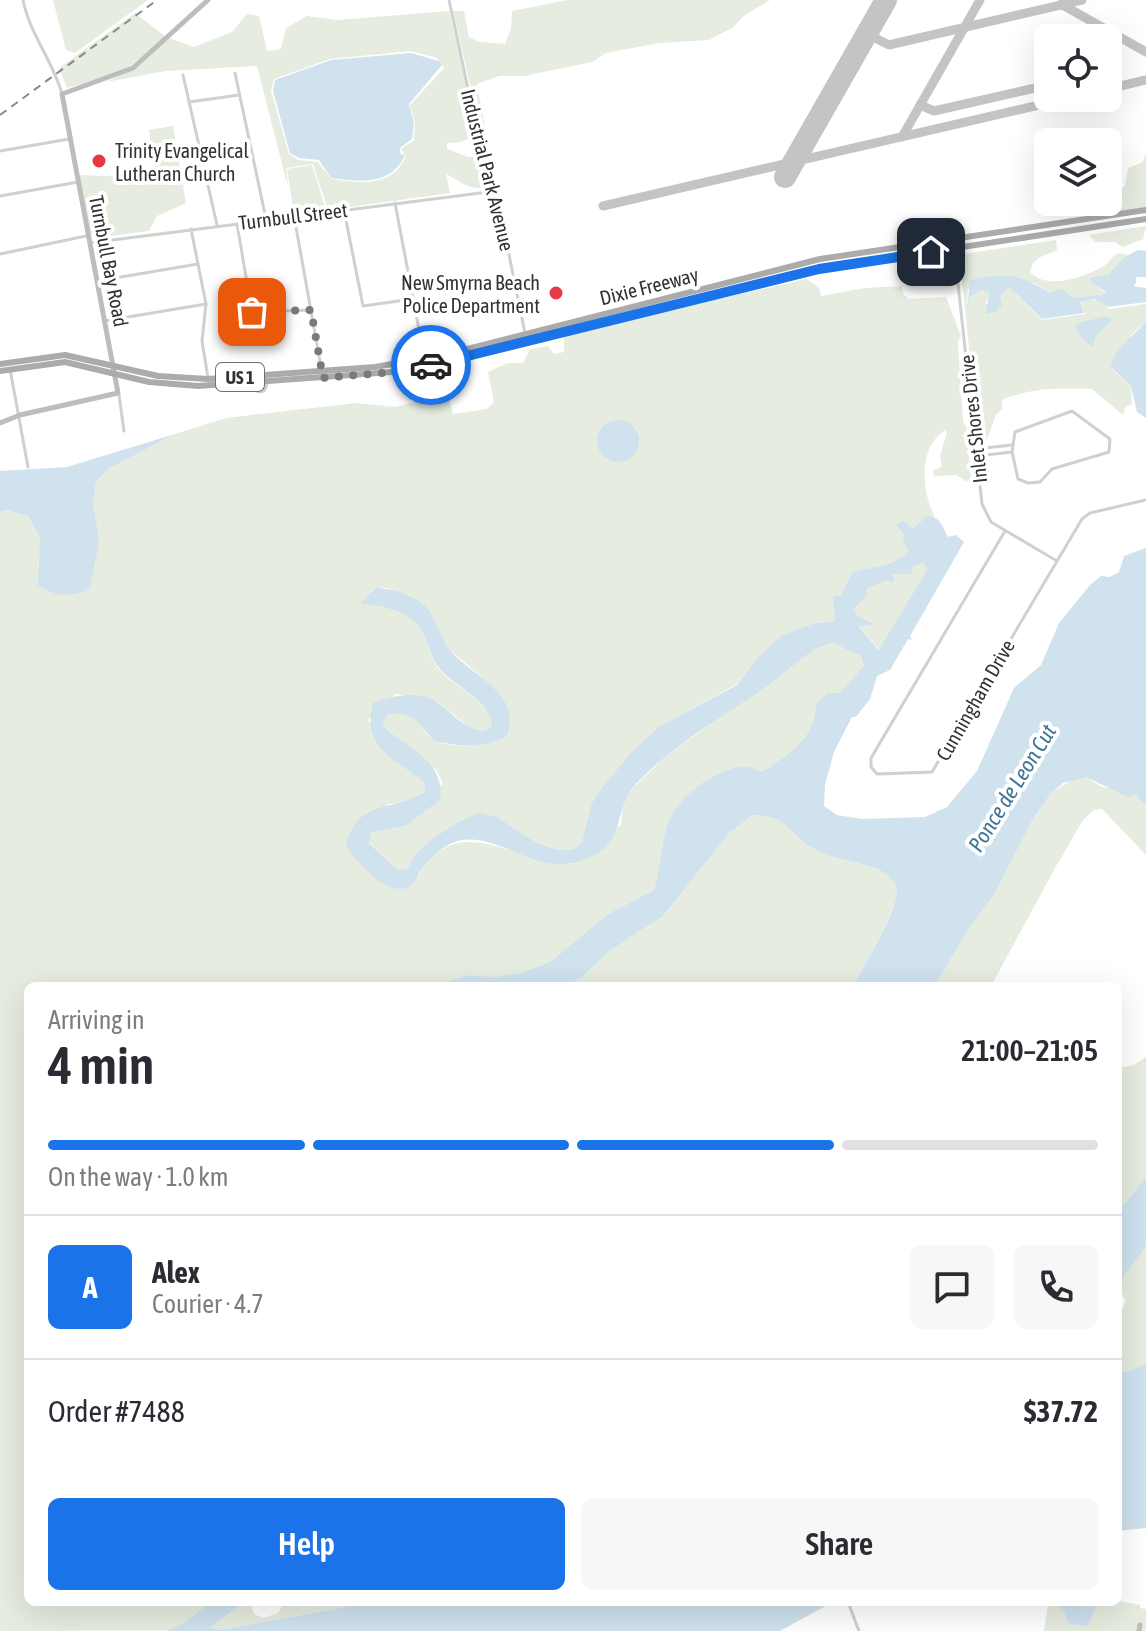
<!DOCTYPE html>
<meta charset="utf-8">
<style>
:root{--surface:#fff;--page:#f7f7f7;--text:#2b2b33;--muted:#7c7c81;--line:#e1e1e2;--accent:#1a73e8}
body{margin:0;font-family:"Asap Condensed",sans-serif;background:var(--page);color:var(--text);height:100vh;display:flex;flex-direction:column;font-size:30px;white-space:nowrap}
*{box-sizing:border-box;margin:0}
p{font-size:26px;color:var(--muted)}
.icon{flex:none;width:44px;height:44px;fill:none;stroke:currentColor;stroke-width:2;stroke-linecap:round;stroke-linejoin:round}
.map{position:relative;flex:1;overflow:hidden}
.panel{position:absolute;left:24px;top:982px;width:1098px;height:624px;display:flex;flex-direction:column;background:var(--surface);border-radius:12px;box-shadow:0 8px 32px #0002}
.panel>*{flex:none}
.fabs{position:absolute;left:1034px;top:24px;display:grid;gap:16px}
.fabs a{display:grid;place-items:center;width:88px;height:88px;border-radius:12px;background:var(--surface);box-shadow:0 8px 32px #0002;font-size:40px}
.pin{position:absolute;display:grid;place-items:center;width:68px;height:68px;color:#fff;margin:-34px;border-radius:16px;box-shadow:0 4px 12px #0006}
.courier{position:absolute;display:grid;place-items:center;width:80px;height:80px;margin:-40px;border:6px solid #1a73e8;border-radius:50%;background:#fff;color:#222;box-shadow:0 2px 10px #0007}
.headline em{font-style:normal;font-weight:600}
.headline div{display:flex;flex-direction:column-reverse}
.headline{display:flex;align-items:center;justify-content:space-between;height:136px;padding:0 24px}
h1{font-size:52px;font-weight:600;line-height:60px}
.bar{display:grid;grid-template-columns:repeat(4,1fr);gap:12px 8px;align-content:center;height:96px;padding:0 24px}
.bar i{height:10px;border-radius:6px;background:var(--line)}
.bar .current{background:var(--accent)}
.bar p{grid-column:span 4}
.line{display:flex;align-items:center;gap:20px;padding:0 24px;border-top:2px solid var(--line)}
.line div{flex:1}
.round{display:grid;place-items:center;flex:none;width:84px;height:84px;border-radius:12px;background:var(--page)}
.cta{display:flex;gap:16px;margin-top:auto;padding:16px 24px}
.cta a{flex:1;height:92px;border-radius:12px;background:var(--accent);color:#fff;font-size:32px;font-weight:600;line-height:92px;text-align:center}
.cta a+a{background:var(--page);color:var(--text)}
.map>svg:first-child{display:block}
.green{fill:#e6ecdf;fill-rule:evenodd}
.water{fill:#cfe2ee;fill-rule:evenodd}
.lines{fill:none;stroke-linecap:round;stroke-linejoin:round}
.taxiway{stroke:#c4c4c4;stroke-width:9}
.runway{stroke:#c4c4c4;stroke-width:22}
.street{stroke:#d0d0d0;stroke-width:3}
.secondary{stroke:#bdbdbd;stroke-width:5}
.primary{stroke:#ababab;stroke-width:6}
.rail{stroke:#888;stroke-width:2;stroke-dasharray:8 6;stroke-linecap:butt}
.done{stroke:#7a7a7a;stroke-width:8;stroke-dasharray:0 14.4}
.route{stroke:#1a73e8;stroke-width:10}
.poi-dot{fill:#e63946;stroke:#fff;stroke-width:3}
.labels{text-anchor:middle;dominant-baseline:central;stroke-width:8;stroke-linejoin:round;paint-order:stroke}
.shield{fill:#fff;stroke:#707070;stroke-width:2}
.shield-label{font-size:18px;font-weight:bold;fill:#333}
.poi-label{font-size:20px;fill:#333;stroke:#fff;text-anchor:start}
.street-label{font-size:20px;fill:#333;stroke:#fff}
.water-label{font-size:22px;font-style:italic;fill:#3f7597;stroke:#fff}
</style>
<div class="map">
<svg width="1146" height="1631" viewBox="0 0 1146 1631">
<rect width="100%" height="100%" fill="#fff"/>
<g class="green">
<polygon points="53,0 148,0 75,53 66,50"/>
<polygon points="568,0 770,0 745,15 732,28 709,40 659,43 606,53 592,62 524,76 499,76 477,84 485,127 481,131 453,11 464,11 469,37 479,42 505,44 511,29 512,11"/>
<path d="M449 11 478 134 461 142 447 143V149L468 157 482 156 489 183C477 196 460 181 446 174L450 193 328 210 313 164 286 168 288 187 257 66 166 71 106 82 139 66 169 38 194 47 232 32 247 14 259 16 267 51 281 49 286 28 307 16 337 20ZM411 51 437 58 444 68 410 105 415 123 414 140 401 149 406 156C392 188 361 183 331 179L318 162 298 160 289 154 271 91 274 79 330 59Z"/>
<polygon points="135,13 166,37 123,72 67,88 59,68"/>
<polygon points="173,126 186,203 157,216 149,231 95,238 89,232 79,175 155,178 149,130"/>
<polygon points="1146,152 1146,208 1113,213 1108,191 1125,187 1128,168 1143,162"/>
<polygon points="312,165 326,210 294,215 287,169"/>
<polygon points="1146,226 1143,239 1123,247 1115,242 1095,242 1089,235"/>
<path d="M1056 240 1057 250C1044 257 1034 255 1030 272 1048 291 1084 277 1104 266 1110 262 1111 257 1118 253L1129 255 1108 275 1092 283 1106 293 1104 294 1074 298 1050 293 1034 283 968 289 967 304 970 297 981 290 990 292 985 305 1009 287 1042 320 1085 314 1080 302C1093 299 1102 297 1108 309L1146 304V322L1132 334 1113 370 1131 386 1132 405 1126 406 1123 415 1092 389C1059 388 1033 387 1002 400V409L996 415 985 444 979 445 960 260 964 254Z"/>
<path d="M807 279 819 288 821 296 865 288 902 286 903 294 909 299 946 297 961 336 958 342 963 421 967 429 971 480 966 481 956 475 934 476 933 471 942 466 940 456 947 432 945 430C918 448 921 491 935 517L927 516V570L880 650 860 628 843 620 815 623 757 658 737 684 660 726 632 751 609 779 582 842 572 850H558L537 843 497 817 458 822 416 853 407 869 398 870 369 842 370 832 405 826 443 783 437 771 387 730 383 723 387 715C425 706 416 734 438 742 462 750 484 742 507 736L483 678 450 650 439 636 433 617 411 598 388 588H374L361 604C379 605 402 608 415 621 426 632 428 654 437 667 453 688 488 697 492 726L484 731 470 728 438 702 396 694 368 720 410 770 424 782 425 792 409 802 388 804 346 846 413 884C456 805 505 861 571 864L621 825 623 802 635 786 666 756 815 649 832 643 861 656 864 666 860 674 816 717 815 724 793 753 761 772 660 873 654 890 608 914 550 962 520 973 495 977 467 975 437 986H28V1602H250L254 1614 263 1618 278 1613 284 1602H373L220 1630 0 1631V512L6 510 28 516 41 537 38 567 95 519 93 501 96 482 108 469 175 434 226 418 356 403 395 407 448 394 453 414 487 409 494 402 488 372 507 363H523L530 349 548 346 554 354 564 352V334Z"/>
<polygon points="1077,777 1086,777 1102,787 1138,793 1137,798 1146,805 1146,855 1102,809 1094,810 1083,820 1055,868 991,986 935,986 969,928 995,893 1034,817 1052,792"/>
<path d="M753 815C790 816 785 832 814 848 834 860 858 861 878 870 885 872 894 879 896 886 901 908 864 962 854 986H567L581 978 608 952 663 916 729 833Z"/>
<polygon points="1146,1057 1146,1177 1118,1212 1118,1068 1134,1065"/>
<polygon points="1146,1246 1146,1364 1126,1372 1118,1372 1118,1306 1123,1308 1126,1301 1118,1285"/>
<polygon points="1118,1601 1140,1605 1140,1608 1146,1609 1146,1631 1044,1631 1048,1604 1044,1602"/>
</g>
<g class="water">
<path d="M411 53 439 61 442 65 409 104 414 123 412 139 400 148V154L405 155C391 186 360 182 331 178L319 160 299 158 290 153 273 91 275 80 331 60Z"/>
<path d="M1138 250 1146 251V277H1136V283L1133 286 1146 288V302L1108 307 1095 299 1080 302 1084 313 1042 319 1009 287 1000 295 1002 305 995 312 986 314 989 292 981 290 970 297 967 310 970 280C1005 272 1018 274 1050 293L1062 289 1074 298 1104 294 1106 292 1092 283 1091 278 1108 275 1125 257Z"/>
<path d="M1107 316 1113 320 1096 335 1093 346C1085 344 1076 332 1075 324Z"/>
<polygon points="1146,322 1146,418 1137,412 1131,386 1110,366 1116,352"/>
<circle cx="618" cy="441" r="21"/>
<path d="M175 434 108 469 96 482 93 501 99 543 89 590C69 597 56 597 38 585L40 537 28 516 6 510 0 512V471L67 467Z"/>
<path d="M927 516C941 517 942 526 948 537L956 535 964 542 910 636 912 640 908 639 890 670 877 676 870 699 856 717H852L834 752 825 785 824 806 837 815 862 819 925 817 947 807 977 771 1014 688 1041 665 1059 623 1090 585 1101 576 1110 577 1119 572 1124 556 1146 548V805L1137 798V793L1128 797 1086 777 1063 783 1052 792 1034 817 995 893 969 928 935 986H854C864 962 901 909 896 886 894 879 885 873 879 870 858 861 834 860 815 849 786 833 790 816 753 815L729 833 663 916 608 952 581 978 567 986H437L467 975 495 977 520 973 550 962 608 914 654 890C662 868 661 839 670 818 682 792 735 753 761 772 788 756 816 738 816 704L828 693H840L864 666 861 656 832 643 815 649C795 663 777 679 757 693 715 721 670 748 636 784 608 815 633 849 572 863 533 873 493 829 455 842 441 847 427 861 419 873 417 877 416 881 413 884 391 903 357 862 346 846 358 797 392 813 425 792L424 782C394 757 361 749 373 703 393 695 422 689 441 705 456 717 464 728 484 731L492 726C488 697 455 688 439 668 428 655 426 629 413 620 397 608 379 605 360 604L375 588C391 588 414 595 426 607 437 619 439 637 450 650 472 677 522 692 507 736 483 748 461 747 434 741 419 724 412 709 387 715L383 723 387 730C412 750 446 764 440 800L405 826 371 832 369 843 398 870 407 869 416 853 434 838 458 822 480 813 497 817 537 843 558 850H572L582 842 592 803 609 779 632 751 660 726 737 685 757 658 781 636 815 623 835 621 833 597 841 595 853 572C873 566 894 569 909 550L903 542 904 535 896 525 903 521 913 529ZM924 562 927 570 879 650 858 626 873 624 856 615 854 608 866 597 867 588 888 580 893 583V574H911L913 566Z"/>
<polygon points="1146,1177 1146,1246 1118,1285 1118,1212"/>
<polygon points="1146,1364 1146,1528 1118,1531 1118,1372 1126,1372"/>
<polygon points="211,1602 244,1602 209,1628 220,1630 373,1602 833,1602 780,1631 167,1631 181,1625"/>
<polygon points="1060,1602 1098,1602 1088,1626 1069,1624"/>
</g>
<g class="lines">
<g class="taxiway">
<polyline points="1061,4 1146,52"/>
<polyline points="874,22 875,38 889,45 1082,0"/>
<polyline points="1108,89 1146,80"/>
<polyline points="920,105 934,111 1048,85"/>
<polyline points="902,137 980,0"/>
<polyline points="603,206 1069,98"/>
</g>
<polyline class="runway" points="785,177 886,0"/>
<g class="street">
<path d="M23 0C30 35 53 61 62 94"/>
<polyline points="449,0 470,98 496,191 525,333"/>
<polyline points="235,73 266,219"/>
<polyline points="183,75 217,225"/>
<polyline points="189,102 239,95"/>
<polyline points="0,151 69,139"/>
<polyline points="0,196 78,182"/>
<polyline points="395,203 424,356"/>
<polyline points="344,210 363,306 413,299"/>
<polyline points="294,216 323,378"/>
<polyline points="237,224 252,312 311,310"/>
<polyline points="191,229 206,304 202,341 208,378"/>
<polyline points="953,238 982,504 991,522 1057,561"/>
<polyline points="89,243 496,191"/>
<polyline points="0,254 86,236"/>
<polyline points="97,281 198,264"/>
<polyline points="104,321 206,304"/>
<polyline points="10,369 28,467"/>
<polyline points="258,392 264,391 268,382"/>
<polyline points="119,395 124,431"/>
<polygon points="1072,411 1110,439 1109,452 1052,469 1040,482 1028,483 1018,479 1012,452 1015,432"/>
<polyline points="976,449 1012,445"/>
<polyline points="977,456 1012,452"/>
<polyline points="1005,531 871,758 871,767 877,774 932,772 1082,519 1090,513 1146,500"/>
<polyline points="848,1602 859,1631"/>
</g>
<g class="secondary">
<polyline points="0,423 20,415 118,393 62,94 133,68 208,0"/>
<polyline points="1139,1631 1140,1625"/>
</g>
<g class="primary">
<polyline points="0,364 65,355 158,376 208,379 375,367 444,355 820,259 1146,210"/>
<polyline points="0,371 65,362 149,382 198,386 392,372 819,269 1146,219"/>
</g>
<polyline class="rail" points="0,115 157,0"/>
</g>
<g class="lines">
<polyline class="done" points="252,312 311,310 323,378 392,372 431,365"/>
<polyline class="route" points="431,365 819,269 931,252"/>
</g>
<g class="poi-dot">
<circle cx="99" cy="161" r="8"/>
<circle cx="556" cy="293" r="8"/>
</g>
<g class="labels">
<rect class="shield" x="216" y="363" width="48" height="28" rx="6"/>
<g class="shield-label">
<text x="240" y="377">US 1</text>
</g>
<g class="poi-label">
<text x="115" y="150">Trinity Evangelical<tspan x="115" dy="23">Lutheran Church</tspan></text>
<text x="540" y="282" text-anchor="end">New Smyrna Beach<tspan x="540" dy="23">Police Department</tspan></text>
</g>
<g class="street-label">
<text transform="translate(488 170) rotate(76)">Industrial Park Avenue</text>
<text transform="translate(293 216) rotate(-7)">Turnbull Street</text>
<text transform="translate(109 261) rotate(79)">Turnbull Bay Road</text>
<text transform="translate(649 286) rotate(-14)">Dixie Freeway</text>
<text transform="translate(973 419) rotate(-96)">Inlet Shores Drive</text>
<text transform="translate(975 700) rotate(-60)">Cunningham Drive</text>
</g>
<g class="water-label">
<text transform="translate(1012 788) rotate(-58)">Ponce de Leon Cut</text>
</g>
</g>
</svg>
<div class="fabs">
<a><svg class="icon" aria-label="locate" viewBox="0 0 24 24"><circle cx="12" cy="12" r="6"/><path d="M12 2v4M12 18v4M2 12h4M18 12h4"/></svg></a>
<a><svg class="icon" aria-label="layers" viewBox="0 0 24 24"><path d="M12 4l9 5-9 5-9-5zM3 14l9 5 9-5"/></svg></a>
</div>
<div class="pin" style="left:252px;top:312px;background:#ea580c"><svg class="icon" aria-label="bag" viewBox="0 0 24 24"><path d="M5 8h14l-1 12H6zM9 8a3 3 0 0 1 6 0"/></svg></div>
<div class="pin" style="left:931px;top:252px;background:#1f2937"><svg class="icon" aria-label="home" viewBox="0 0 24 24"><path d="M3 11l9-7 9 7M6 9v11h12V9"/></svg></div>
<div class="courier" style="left:431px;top:365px"><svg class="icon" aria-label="car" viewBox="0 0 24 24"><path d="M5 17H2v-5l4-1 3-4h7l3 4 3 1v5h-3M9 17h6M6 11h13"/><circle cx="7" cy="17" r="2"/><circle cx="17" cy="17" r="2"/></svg></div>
<section class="panel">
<div class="headline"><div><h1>4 min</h1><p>Arriving in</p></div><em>21:00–21:05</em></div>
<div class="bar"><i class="current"></i><i class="current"></i><i class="current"></i><i></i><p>On the way · 1.0 km</p></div>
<div class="line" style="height:144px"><b class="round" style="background:var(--accent);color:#fff">A</b><div><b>Alex</b><p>Courier · 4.7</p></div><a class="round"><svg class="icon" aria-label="chat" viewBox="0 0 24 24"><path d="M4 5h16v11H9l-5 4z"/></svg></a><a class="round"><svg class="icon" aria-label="phone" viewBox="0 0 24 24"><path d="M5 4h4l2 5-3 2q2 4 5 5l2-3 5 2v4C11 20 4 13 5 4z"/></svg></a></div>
<div class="line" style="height:104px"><div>Order #7488</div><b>$37.72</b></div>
<div class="cta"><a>Help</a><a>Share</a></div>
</section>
</div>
